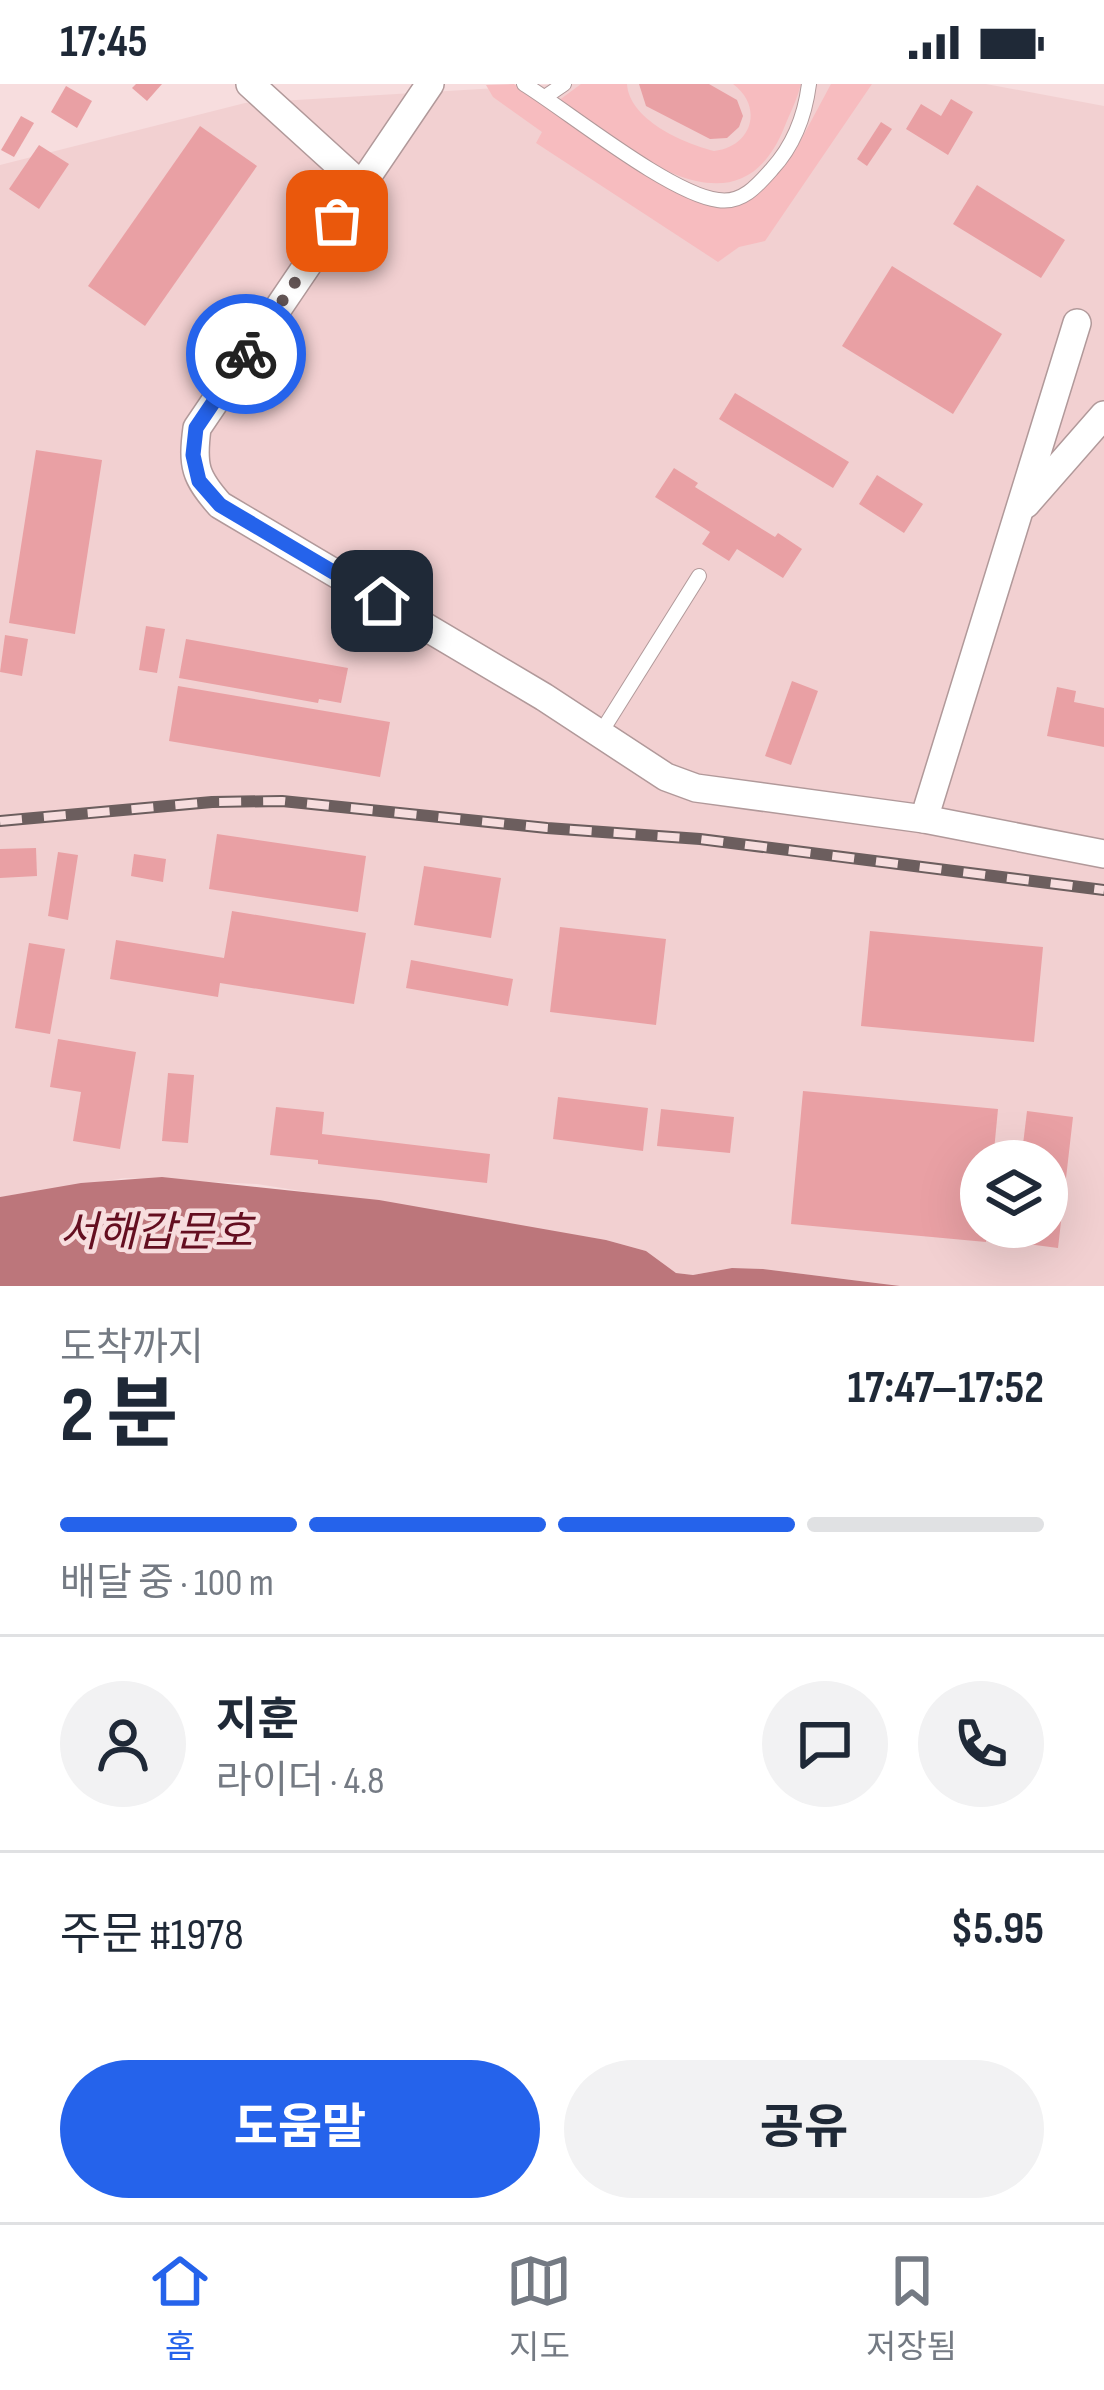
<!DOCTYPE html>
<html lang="ko">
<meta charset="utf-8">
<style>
:root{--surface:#fff;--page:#f2f2f3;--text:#1f2937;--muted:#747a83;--line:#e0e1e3;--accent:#2563eb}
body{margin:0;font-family:"Sofia Sans Condensed","Noto Sans KR",sans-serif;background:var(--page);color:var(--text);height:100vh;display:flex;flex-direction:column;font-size:45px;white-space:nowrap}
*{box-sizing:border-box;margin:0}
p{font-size:39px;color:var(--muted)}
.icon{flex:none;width:66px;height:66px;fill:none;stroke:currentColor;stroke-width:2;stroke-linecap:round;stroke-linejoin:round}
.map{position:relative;height:1202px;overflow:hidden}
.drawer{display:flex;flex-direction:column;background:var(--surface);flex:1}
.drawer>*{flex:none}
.buttons{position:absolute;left:960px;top:1056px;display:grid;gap:24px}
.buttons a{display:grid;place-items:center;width:108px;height:108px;border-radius:50%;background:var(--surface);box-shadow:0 12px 48px #0002;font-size:60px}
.pin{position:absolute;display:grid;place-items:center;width:102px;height:102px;color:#fff;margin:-51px;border-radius:24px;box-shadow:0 6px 18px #0006}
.courier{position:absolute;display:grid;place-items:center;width:120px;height:120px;margin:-60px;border:9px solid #2563eb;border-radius:50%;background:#fff;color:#222;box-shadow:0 3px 15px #0007}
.overview em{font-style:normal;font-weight:700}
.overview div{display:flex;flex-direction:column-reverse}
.overview{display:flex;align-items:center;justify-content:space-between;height:204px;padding:0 60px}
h1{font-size:78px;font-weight:700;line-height:90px}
.bar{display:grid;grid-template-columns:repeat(4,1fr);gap:18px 12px;align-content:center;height:144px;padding:0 60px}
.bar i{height:15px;border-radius:9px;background:var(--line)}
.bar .active{background:var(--accent)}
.bar p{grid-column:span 4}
.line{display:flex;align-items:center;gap:30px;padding:0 60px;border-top:3px solid var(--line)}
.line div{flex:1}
.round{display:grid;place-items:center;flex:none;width:126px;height:126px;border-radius:63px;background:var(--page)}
.button{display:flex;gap:24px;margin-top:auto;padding:24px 60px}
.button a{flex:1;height:138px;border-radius:72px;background:var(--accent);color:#fff;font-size:48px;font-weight:700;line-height:138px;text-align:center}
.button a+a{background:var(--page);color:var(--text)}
.status{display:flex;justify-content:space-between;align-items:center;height:84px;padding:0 60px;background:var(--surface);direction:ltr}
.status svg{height:33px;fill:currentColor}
.dock{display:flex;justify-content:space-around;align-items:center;height:168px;border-top:3px solid var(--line);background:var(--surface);font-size:33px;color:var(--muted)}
.dock a{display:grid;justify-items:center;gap:6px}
.dock .active{color:var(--accent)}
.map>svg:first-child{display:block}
.built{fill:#f2d0d1;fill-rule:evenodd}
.green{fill:#f7bcbf}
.water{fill:#bc767b}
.building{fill:#e9a0a4}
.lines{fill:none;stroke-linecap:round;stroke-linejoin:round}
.service-casing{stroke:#b1999a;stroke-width:16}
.minor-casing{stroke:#b1999a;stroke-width:30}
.service{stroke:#fff;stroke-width:14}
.minor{stroke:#fff;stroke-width:27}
.rail-casing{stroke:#6c5e5e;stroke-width:12}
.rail{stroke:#f7ddde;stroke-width:8;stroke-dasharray:22;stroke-linecap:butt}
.done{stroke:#655757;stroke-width:12;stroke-dasharray:0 21.6}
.route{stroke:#2563eb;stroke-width:15}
.labels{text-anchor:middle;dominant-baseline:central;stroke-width:9;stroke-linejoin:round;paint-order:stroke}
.water-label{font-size:42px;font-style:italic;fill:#640e20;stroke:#f7ddde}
</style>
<div class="status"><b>17:45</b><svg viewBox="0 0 49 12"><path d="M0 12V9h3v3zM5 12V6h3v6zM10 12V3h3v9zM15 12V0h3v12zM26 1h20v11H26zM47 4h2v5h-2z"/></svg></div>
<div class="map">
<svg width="1104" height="1202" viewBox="0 0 1104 1202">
<rect width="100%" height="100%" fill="#f7ddde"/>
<path class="built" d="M563 0H986L1104 22V1202H900L763 1185 732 1184 693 1191 676 1189 646 1167 606 1156 257 1100 125 1094 0 1113V81L245 19ZM981 1077H1047V1143H981Z"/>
<g class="green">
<polygon points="514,0 678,108 715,120 765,102 795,67 831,0 872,0 765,157 739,163 718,178 536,59 542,48 493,13 486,1"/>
<path d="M581 0H627C629 35 682 59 714 67 752 63 764 23 733 0H801C797 16 790 29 784 44 736 162 624 61 558 17Z"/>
</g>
<polygon class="water" points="162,1093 379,1116 606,1156 646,1167 676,1189 693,1191 732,1184 763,1185 900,1202 0,1202 0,1113 81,1099"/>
<g class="building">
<polygon points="136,0 162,0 147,17 132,4"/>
<polygon points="639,0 709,0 737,16 743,32 739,43 727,54 710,55 646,22"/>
<polygon points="66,2 92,17 77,44 51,28"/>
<polygon points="951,15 973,28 948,71 906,45 921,20 941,32"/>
<polygon points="21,32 34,39 14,73 1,66"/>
<polygon points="881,38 892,45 867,82 857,75"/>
<polygon points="200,42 257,82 145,242 88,202"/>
<polygon points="39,61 69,80 39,125 9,105"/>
<polygon points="977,101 1065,156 1041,194 953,140"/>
<polygon points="892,182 1002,250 953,330 842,262"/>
<polygon points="735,309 849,378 833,404 719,335"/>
<polygon points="36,366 102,376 75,550 9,539"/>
<polygon points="674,384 698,399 695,403 775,453 778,449 802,465 783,494 737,465 729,477 702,460 710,448 655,413"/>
<polygon points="877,391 923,420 904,449 859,420"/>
<polygon points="146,542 165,545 157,589 139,586"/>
<polygon points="5,551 28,555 22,592 0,588"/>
<polygon points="186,555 348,584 341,619 319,615 318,619 179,594"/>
<polygon points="792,597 818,607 791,681 765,672"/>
<polygon points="178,602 390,638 380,693 169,657"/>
<polygon points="1057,603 1076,607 1074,618 1104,624 1104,663 1047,652"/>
<polygon points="217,750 366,772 358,828 209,805"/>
<polygon points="36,764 37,792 0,794 0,765"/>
<polygon points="58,768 78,771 68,836 48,832"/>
<polygon points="134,770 166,775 163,798 131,792"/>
<polygon points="424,782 501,794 491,854 414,841"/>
<polygon points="232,827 366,849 354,920 220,899 218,913 110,895 116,856 224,874"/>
<polygon points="560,843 666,855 656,941 550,928"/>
<polygon points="870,847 1043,863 1034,958 861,942"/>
<polygon points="29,859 65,865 50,950 15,944"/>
<polygon points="411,876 513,895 508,922 406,904"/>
<polygon points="58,955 136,968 120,1065 73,1057 81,1008 50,1003"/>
<polygon points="168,989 194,991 188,1059 162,1057"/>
<polygon points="803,1007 998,1025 993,1077 981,1077 981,1143 987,1143 986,1158 791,1140"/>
<polygon points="558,1013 648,1024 643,1067 553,1055"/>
<polygon points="276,1023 324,1028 322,1050 490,1070 487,1099 318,1080 318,1076 270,1071"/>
<polygon points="661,1025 734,1033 730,1069 657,1062"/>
<polygon points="1027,1027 1073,1033 1058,1164 1012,1158 1014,1143 1047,1143 1047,1077 1021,1077"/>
</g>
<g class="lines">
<defs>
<g id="service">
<path d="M524 0C569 28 670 110 718 116 742 120 758 101 772 85 793 62 805 31 809 0"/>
<polyline points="545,13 564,0"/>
<polyline points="600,650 699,492"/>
</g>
<g id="minor">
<polyline points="250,0 361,101"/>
<path d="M430 0 197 344C192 382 195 393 220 421L544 613 666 693 696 704 924 735 1104 770"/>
<polyline points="1026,420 1104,331"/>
<polyline points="924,735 1077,239"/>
</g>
</defs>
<use href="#service" class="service-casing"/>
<use href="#minor" class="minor-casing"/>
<use href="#service" class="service"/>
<use href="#minor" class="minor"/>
<defs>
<polyline id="rail" points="0,737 212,718 282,717 547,744 700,755 1104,806"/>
</defs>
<use href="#rail" class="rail-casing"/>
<use href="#rail" class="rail"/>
</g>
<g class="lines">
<polyline class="done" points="246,270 337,137"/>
<polyline class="route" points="246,270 196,344 193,371 199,397 220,421 382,517"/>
</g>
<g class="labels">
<g class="water-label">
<text x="156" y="1149">서해갑문호</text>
</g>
</g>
</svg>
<div class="buttons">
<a><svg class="icon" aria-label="layers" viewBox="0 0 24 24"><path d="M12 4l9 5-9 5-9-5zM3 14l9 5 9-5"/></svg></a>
</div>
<div class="pin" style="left:337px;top:137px;background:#ea580c"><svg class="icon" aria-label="bag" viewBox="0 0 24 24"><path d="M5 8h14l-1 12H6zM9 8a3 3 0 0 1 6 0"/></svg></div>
<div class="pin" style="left:382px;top:517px;background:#1f2937"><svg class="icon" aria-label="home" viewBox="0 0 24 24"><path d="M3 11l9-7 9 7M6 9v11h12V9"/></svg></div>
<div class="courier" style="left:246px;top:270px"><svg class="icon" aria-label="bike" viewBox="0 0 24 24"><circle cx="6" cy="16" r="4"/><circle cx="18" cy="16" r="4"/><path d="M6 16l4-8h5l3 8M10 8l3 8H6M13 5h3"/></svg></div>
</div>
<section class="drawer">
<div class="overview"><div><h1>2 분</h1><p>도착까지</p></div><em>17:47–17:52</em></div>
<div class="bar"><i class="active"></i><i class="active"></i><i class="active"></i><i></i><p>배달 중 · 100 m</p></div>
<div class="line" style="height:216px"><a class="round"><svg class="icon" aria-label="person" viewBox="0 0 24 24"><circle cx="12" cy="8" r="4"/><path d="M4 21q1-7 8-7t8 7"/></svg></a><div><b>지훈</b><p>라이더 · 4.8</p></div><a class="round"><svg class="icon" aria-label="chat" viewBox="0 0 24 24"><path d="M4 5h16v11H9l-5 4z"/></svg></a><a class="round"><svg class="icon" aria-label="phone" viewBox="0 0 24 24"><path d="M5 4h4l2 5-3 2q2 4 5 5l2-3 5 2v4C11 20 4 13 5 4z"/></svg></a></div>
<div class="line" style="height:156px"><div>주문 #1978</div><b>$5.95</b></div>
<div class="button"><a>도움말</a><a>공유</a></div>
</section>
<nav class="dock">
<a class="active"><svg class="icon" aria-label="home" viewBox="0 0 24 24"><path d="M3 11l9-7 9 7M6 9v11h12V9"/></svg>홈</a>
<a><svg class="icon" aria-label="map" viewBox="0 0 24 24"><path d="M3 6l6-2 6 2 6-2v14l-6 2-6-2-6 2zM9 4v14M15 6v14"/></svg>지도</a>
<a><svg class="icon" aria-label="saved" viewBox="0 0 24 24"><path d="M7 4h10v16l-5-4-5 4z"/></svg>저장됨</a>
</nav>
